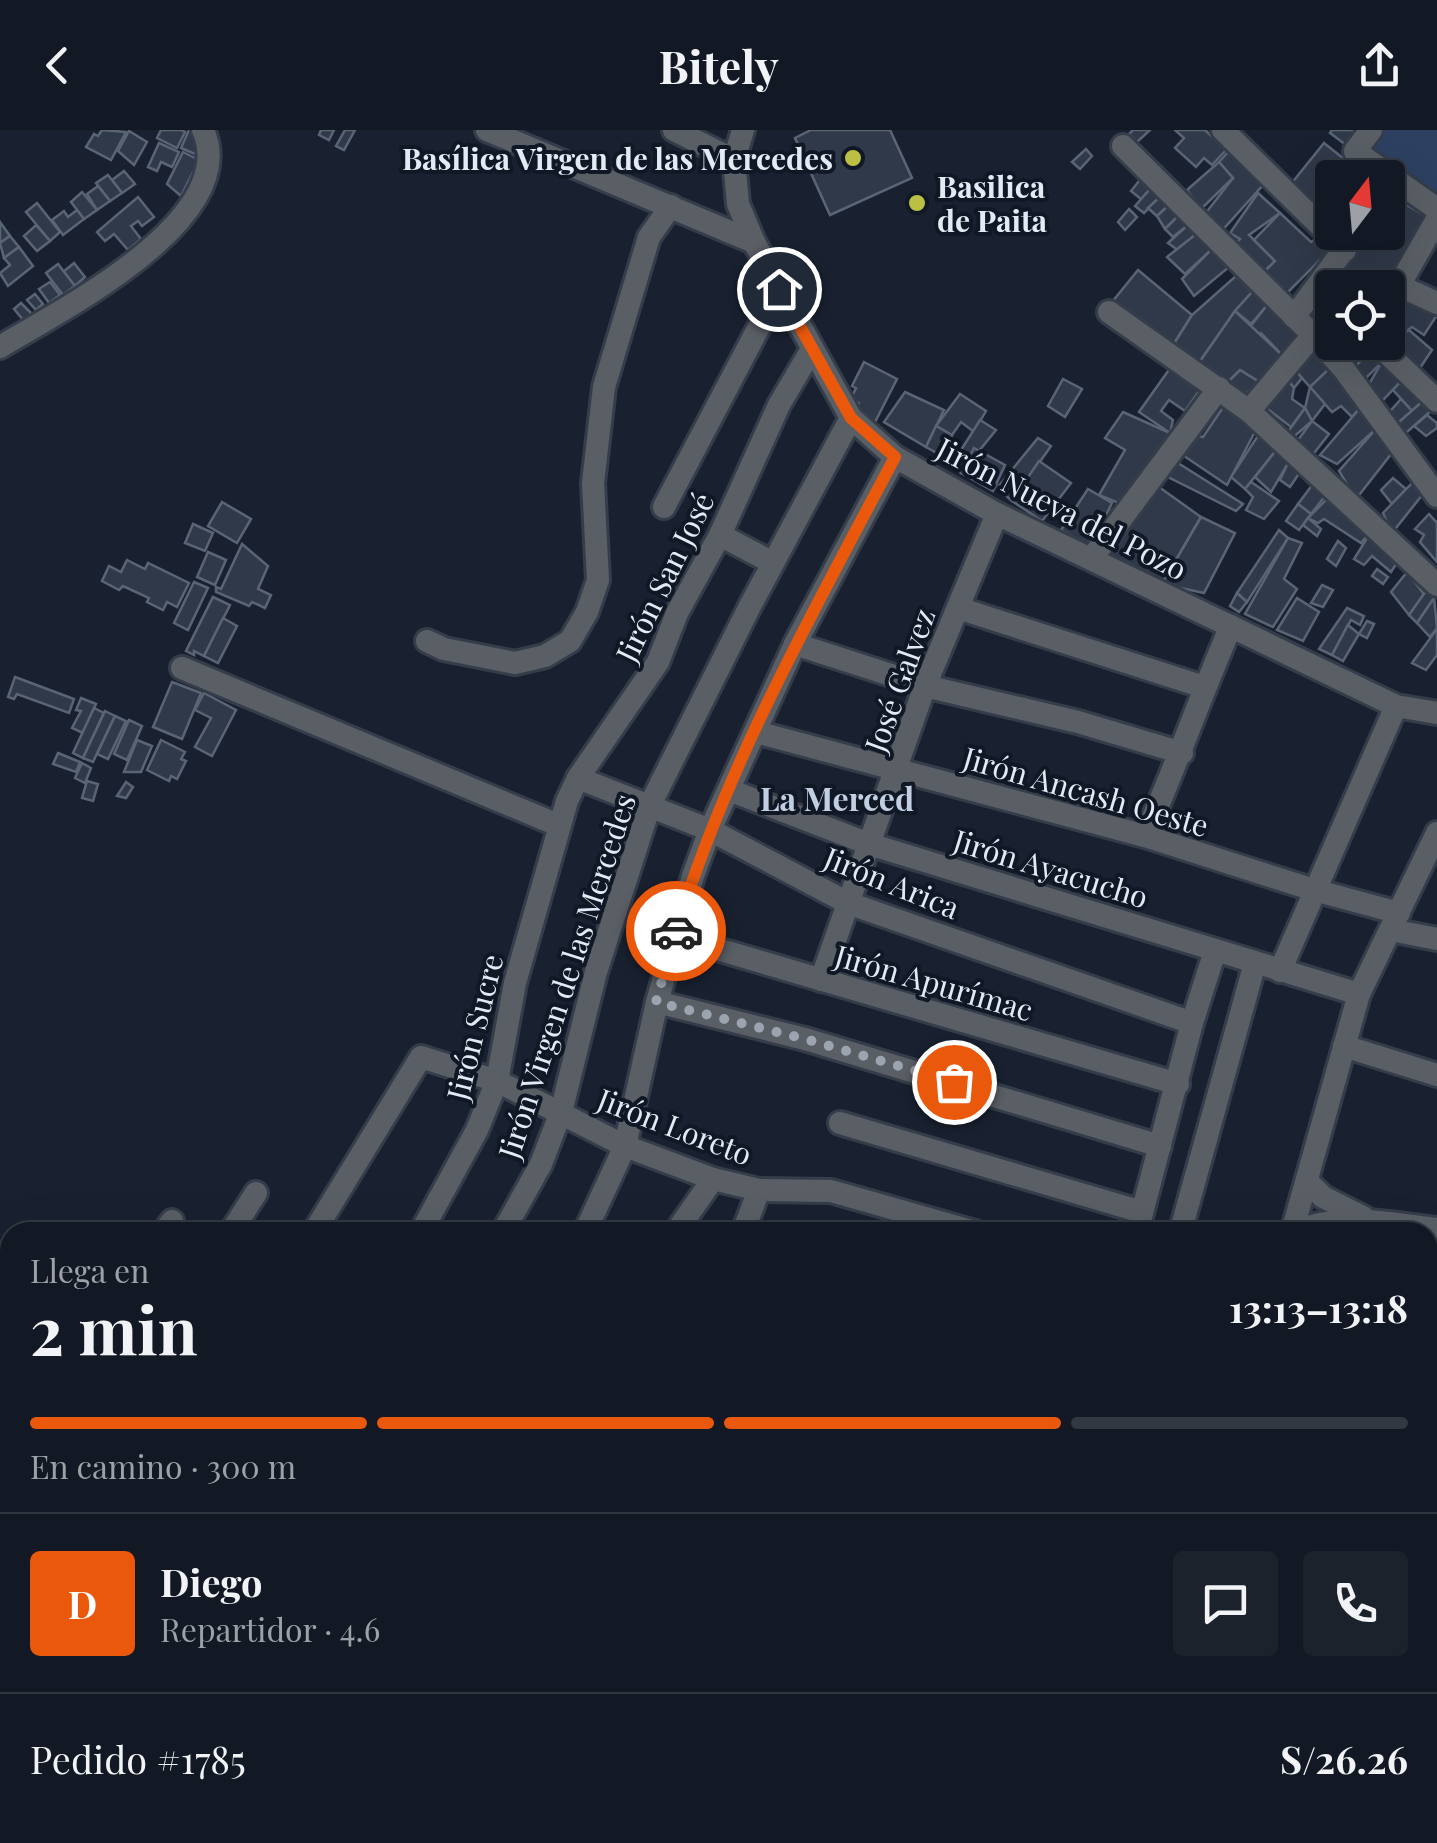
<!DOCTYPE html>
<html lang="es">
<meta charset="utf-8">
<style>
:root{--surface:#131924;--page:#1c222c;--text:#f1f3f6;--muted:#9da0a6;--line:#323841;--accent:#ea580c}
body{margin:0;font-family:"Playfair Display",serif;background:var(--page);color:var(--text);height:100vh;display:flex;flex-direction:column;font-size:38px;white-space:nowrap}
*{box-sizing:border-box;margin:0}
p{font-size:32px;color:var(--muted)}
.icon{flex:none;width:55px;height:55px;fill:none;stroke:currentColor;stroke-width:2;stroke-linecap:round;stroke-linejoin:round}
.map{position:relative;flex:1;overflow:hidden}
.side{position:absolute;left:0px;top:1092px;width:1438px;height:622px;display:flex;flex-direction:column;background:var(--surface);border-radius:30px 30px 0 0;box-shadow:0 10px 40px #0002,0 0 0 2px var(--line)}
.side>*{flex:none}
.needle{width:65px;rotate:16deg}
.tools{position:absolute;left:1315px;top:30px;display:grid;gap:20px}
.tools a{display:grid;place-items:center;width:90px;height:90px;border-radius:10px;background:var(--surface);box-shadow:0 10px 40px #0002,0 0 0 2px var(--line);font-size:50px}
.pin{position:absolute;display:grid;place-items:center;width:85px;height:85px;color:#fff;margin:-42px;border:5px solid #fff;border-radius:50%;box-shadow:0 2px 10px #0007}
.courier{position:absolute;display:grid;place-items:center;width:100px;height:100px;margin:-50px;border:8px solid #ea580c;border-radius:50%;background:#fff;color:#222;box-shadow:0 2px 12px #0007}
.summary em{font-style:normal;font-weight:700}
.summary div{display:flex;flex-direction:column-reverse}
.summary{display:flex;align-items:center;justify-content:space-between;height:170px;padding:0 30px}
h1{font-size:65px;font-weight:700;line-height:75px}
.bar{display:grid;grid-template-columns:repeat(4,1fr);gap:15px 10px;align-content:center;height:120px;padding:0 30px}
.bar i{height:12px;border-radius:8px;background:var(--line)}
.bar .selected{background:var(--accent)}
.bar p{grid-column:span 4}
.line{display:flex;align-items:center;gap:25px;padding:0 30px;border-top:2px solid var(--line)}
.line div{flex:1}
.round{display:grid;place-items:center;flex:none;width:105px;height:105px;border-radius:10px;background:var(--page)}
header{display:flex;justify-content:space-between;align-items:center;height:130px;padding:0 30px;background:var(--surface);font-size:45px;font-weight:700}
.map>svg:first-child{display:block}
.built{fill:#1f2a3f}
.green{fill:#2d4061}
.building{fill:#303949;stroke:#596475;stroke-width:2.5}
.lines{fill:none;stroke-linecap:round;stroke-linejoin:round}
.minor-casing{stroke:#353d4b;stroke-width:28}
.minor{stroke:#5a5f66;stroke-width:22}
.done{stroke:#9ca4af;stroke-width:10;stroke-dasharray:0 18}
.route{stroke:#ea580c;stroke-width:12}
.poi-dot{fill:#bbc044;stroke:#101826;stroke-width:4}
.labels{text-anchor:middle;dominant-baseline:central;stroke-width:8;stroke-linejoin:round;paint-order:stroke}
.poi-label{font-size:30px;font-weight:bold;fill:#e3eaf4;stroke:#101826;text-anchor:end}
.street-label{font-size:30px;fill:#e3eaf4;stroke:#101826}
.neighbourhood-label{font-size:32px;font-weight:bold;fill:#c2cee2;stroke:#101826}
</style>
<header><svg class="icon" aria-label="back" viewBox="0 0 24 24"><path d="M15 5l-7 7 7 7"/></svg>Bitely<svg class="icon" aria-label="share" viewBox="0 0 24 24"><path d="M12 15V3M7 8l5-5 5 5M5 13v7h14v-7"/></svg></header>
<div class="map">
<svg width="1437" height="1713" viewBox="0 0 1437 1713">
<rect width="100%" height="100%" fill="#192130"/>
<rect class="built" x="1168" y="1705" width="258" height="8"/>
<g class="green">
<polygon points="1375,0 1437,0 1437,63 1366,13"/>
<rect x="1314" y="1705" width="109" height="8"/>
</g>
<g class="building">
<polygon points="102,0 126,2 111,30 86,17 94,4 98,6"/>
<polygon points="161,0 181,0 185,2 177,18 157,8"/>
<polygon points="189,0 199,0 202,9 195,24 181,18"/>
<polygon points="321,0 334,0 329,10 319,5"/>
<polygon points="345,0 355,0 344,20 336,16"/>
<polygon points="811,0 890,0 912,48 830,85 795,8"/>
<polygon points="1133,0 1150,0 1137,12 1129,4"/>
<polygon points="1175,0 1205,0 1226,20 1212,35 1204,28 1196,37 1175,18 1184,8"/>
<polygon points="1332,0 1357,0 1346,15 1330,3"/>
<polygon points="129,1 147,12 134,35 118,21"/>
<polygon points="159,13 179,22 172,37 161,32 157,41 148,37"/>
<polygon points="1324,13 1368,48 1332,48 1332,87 1291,54"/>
<polygon points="1086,19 1092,26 1080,39 1072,32"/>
<polygon points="1230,20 1264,54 1217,106 1205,84 1233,48 1219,32"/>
<polygon points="183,22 199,30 181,66 167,54"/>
<polygon points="1219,32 1233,48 1201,79 1187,60"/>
<polygon points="124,41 135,54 122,63 112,50"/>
<polygon points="108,45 122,63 110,71 96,53"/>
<polygon points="1143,46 1154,55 1141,69 1131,61"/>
<polygon points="98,56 110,71 97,80 87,64"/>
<polygon points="1152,57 1162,65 1144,83 1135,76"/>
<polygon points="82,62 97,80 84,89 71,72"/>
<polygon points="1258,63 1280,83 1249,105 1275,131 1259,147 1230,119 1240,109 1230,103"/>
<polygon points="1388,64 1434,91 1388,158 1332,158 1332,192 1316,183 1364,102 1388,102"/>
<polygon points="1162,65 1170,74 1157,86 1148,78"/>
<polygon points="1161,66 1170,74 1157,86 1148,78"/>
<polygon points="138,67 154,87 142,96 138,91 131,96 141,109 128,120 114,104 105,111 97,102"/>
<polygon points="37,73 60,102 50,111 26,82"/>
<polygon points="1170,74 1180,84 1165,99 1157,86"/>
<polygon points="1129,79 1137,87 1125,100 1118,92"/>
<polygon points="77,80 84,89 63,105 52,90 64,81 68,87"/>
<polygon points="1280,83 1311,112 1321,106 1331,119 1281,169 1259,147 1275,131 1254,110"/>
<polygon points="1180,84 1189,94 1173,107 1165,99"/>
<polygon points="0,92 10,106 0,113"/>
<polygon points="1189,94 1198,102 1179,121 1168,113"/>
<polygon points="36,95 50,111 37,121 24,106"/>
<polygon points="1195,105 1211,120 1185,144 1167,127"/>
<polygon points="10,106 19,117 4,128 0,113"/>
<polygon points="19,117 33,136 8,156 0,143 10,135 4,128"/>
<polygon points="1211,120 1229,137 1194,166 1182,149"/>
<polygon points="74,133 85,147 75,156 63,142"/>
<polygon points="58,134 75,156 63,165 46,143"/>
<polygon points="1138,140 1192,185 1170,220 1108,177"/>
<polygon points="1236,146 1252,162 1235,181 1196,237 1170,220 1192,185"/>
<polygon points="50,152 60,165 49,173 39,159"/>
<polygon points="1400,158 1437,185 1424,205 1412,197 1404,203 1388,190 1388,180"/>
<polygon points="1252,162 1268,174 1251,194 1235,181"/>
<polygon points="35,164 43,174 36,180 27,170"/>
<polygon points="21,173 32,184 24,191 14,179"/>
<polygon points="1268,174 1307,205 1285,228 1261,203 1251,209 1246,202"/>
<polygon points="1235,181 1285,228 1261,253 1240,240 1229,251 1196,237"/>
<polygon points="1409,200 1432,220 1420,238 1393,212"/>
<polygon points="1308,218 1330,238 1310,257 1293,238"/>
<polygon points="1372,220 1382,232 1358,256 1348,243"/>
<polygon points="864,232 897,249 875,292 855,282 859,273 851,269 856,258 852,256"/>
<polygon points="1382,232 1403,249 1382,271 1369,254"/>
<polygon points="1173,234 1204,254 1185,281 1169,270 1161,281 1173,290 1170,303 1139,282"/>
<polygon points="1293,238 1302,248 1294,258 1284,245"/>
<polygon points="1330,238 1360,278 1352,287 1341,276 1332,282 1310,257"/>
<polygon points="1240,240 1261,253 1239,268 1229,251"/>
<polygon points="1284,245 1294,258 1292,269 1305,278 1291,297 1261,274"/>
<polygon points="1063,249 1082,259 1065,287 1048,276"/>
<polygon points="1403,249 1424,270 1412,281 1393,260"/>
<polygon points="1310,257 1325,274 1312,291 1305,278"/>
<polygon points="905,262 944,280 926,317 884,292"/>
<polygon points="960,264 986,281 974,302 961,292 952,305 936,296"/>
<polygon points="1401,269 1412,281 1391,299 1383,289"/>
<polygon points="1424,270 1432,280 1399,309 1391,299"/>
<polygon points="1226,273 1259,294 1227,355 1184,326 1198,306 1203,307"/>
<polygon points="1305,278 1312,291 1290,310 1285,306"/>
<polygon points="1360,278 1376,299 1337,334 1320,325"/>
<polygon points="1123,282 1170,303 1121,374 1099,365 1125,320 1105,308"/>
<polygon points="1427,285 1437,293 1437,298 1426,306 1414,296"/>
<polygon points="980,290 996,300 961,343 951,336"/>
<polygon points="1312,291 1329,304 1311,327 1295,314"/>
<polygon points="936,296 952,305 944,327 926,317"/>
<polygon points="1376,299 1395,319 1356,369 1339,341"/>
<polygon points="1259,304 1277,319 1245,359 1231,347"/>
<polygon points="1038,308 1051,316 1012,371 997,358"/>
<polygon points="974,318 1005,335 993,361 961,343"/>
<polygon points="1277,319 1290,330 1271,362 1255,347"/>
<polygon points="1170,328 1243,374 1236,381 1158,342"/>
<polygon points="1039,331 1071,353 1042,391 1012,371"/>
<polygon points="1288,333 1300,342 1290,357 1280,350"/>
<polygon points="1393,348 1406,359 1392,374 1381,360"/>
<polygon points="1316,350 1329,361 1311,384 1298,374"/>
<polygon points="1152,352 1201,387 1162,454 1101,427"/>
<polygon points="1251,352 1279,371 1264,389 1246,380 1253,367 1245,359"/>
<polygon points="1413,352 1423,364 1392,403 1383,383"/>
<polygon points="1088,359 1112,373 1091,417 1061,400"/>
<polygon points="1331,365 1360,395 1366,407 1361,413 1324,389 1318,393 1308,388"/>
<polygon points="222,372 251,389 237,413 208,396"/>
<polygon points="1298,374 1311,384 1299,400 1286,391"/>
<polygon points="1429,384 1437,393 1437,432 1420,412 1424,405 1415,399"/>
<polygon points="1201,387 1235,403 1204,463 1162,454"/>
<polygon points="1308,388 1321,399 1317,406 1303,395"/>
<polygon points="193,394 213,403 205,421 185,413"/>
<polygon points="1279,400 1288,408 1247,472 1237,463"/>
<polygon points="1369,405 1398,431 1391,442 1372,426 1364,435 1354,429"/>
<polygon points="1288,408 1302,413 1284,449 1297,459 1273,497 1245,484"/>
<polygon points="1338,411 1346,418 1336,436 1327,429"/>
<polygon points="242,414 268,436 258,459 271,465 265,478 252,472 249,476 216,462 216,457 221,459"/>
<polygon points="208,422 226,430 215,455 197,447"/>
<polygon points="127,430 145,439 148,433 189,453 177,477 167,472 163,480 147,472 149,468 123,456 119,460 102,451 109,436 121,442"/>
<polygon points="1377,439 1388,447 1383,454 1372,446"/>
<polygon points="1407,442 1424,464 1409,485 1391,462"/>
<polygon points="194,452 208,458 188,500 174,493"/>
<polygon points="1322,455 1333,460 1323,477 1311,473"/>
<polygon points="1426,461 1434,468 1417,493 1409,485"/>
<polygon points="1237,463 1247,472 1239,482 1230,476"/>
<polygon points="213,467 230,475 204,526 194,521 194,525 186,521"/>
<polygon points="1297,468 1319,482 1303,511 1277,500"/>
<polygon points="1434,468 1437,498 1430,507 1417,493"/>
<polygon points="1347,478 1364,486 1360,495 1351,490 1332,525 1319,519"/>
<polygon points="223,488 237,496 218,533 204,526"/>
<polygon points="1367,491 1374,494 1367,508 1359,504"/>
<polygon points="1348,495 1359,504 1343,531 1332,525"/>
<polygon points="1437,499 1437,525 1426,540 1412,533"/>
<polygon points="15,547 74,569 69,583 17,564 14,569 8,567"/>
<polygon points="172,552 201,563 182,609 153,597"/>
<polygon points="204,563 236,580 212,626 195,617 211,588 195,580"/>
<polygon points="81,568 96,574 83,603 72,598 81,581 76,580"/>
<polygon points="94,578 104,583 83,628 73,623"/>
<polygon points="105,581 115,586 93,632 83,628"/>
<polygon points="115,586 126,591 108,629 97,624"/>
<polygon points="129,590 142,596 127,630 114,624"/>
<polygon points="137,610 152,616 141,642 124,642"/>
<polygon points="161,610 185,622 181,629 186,631 177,649 171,646 169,651 147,640"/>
<polygon points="58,623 80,632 76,642 53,634"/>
<polygon points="82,633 91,638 85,653 75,648"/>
<polygon points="87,651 98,654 93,671 82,668"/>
<polygon points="126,652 133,657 126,668 117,666"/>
<polygon points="6,1249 10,1250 10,1270 0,1267"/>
<polygon points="1428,1469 1437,1472 1437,1540 1428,1537"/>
</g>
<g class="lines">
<defs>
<g id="minor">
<polyline points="487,0 754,112"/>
<polyline points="674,0 734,30"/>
<polyline points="743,0 734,30 738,74 754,112 851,288 895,327 997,384 1396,576 1437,583"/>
<polyline points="1223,0 1345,120"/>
<polyline points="1371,0 1355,21 1437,79"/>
<polyline points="1123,16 1313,205 1343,238 1437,366"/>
<polyline points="1398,155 1437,173"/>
<polyline points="1388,175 1437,89"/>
<polyline points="1109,182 1249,281 1437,455"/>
<polyline points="1294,187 1357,102"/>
<polyline points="1371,212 1388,224 1437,271"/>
<path d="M0 217C59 181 243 89 203 0"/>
<polyline points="1249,281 1313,205"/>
<polyline points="664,377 779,159"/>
<polyline points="720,405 773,433"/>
<polyline points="1092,428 1219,258"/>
<polyline points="958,478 1204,557"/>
<polyline points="427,511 444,519 515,533 545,526 570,511 587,482 598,450 593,353 604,257 649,107 671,76"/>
<polyline points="795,514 925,556 1078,592 1182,623"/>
<polyline points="182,538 558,695"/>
<polyline points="756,602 1145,706 1314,760 1399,783"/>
<polyline points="578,648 710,700 848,773 1192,893"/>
<polyline points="729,660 869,714 1359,864"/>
<path d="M1145 706C1176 636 1201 565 1231 496"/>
<polyline points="1391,800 1437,809"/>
<polyline points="676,803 717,819 1178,954"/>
<polyline points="1280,841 1396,576"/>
<polyline points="821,850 925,556 997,384"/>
<polyline points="657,872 805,909 1160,1016"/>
<polyline points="1344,916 1437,945"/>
<polyline points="840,993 1142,1082"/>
<polyline points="1307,1051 1323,1067 1363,1087"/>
<polyline points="1182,1096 1255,833"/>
<polyline points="164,1102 172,1091"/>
<polyline points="231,1102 256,1063"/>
<polyline points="314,1102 421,927 497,951 625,1016 713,1049 759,1060 831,1061 975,1102"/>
<polyline points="421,1102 477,1000 497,951 515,853 567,671 578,648 658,532 677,483 720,405 779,275 812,219"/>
<polyline points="503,1102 541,1034 561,982 596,842 650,675 750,476 851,288"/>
<polyline points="585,1102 625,1016 657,872 693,746 710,700 795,514 895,327"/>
<polyline points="676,1102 713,1049"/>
<polyline points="743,1102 759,1060"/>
<polyline points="1137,1102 1192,893 1215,821"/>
<polyline points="1292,1102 1359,864 1437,703"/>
<path d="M1292 1102C1347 1082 1382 1093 1437 1099"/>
<polyline points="1428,1192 1437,1196"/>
<polyline points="1428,1306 1437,1309"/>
<polyline points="1428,1436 1437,1441"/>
<polyline points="1428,1581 1437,1583"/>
<polyline points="1428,1640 1437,1641"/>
<polyline points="630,1705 658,1713"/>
<polyline points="878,1705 907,1713"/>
<polyline points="258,1713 261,1705"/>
<polyline points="405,1713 407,1710 418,1713"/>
<polyline points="469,1713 473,1705"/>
<polyline points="818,1713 821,1705"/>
<polyline points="1157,1713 1157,1705"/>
</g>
</defs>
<use href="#minor" class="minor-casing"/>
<use href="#minor" class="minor"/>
</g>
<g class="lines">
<polyline class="done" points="676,801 656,872 805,909 954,952"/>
<path class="route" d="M676 801C727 634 814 480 895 327L851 288 779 159"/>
</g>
<g class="poi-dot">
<circle cx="853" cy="28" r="10"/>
<circle cx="917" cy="73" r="10"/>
</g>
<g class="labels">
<g class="poi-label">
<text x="833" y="28">Basílica Virgen de las Mercedes</text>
<text x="937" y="56" text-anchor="start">Basilica<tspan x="937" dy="34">de Paita</tspan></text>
</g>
<g class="street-label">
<text transform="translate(1062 378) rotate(27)">Jirón Nueva del Pozo</text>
<text transform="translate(664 447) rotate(-64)">Jirón San José</text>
<text transform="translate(899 550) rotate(-70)">José Galvez</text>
<text transform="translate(1086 661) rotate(16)">Jirón Ancash Oeste</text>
<text transform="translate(1051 738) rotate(17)">Jirón Ayacucho</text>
<text transform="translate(892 752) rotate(22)">Jirón Arica</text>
<text transform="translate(566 846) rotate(-72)">Jirón Virgen de las Mercedes</text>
<text transform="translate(934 852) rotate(16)">Jirón Apurímac</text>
<text transform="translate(474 897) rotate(-76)">Jirón Sucre</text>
<text transform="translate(675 996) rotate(21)">Jirón Loreto</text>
</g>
<g class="neighbourhood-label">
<text x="837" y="667">La Merced</text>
</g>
</g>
</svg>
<div class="tools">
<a><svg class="needle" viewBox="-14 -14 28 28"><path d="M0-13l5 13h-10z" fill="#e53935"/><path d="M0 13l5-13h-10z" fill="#9da0a6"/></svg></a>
<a><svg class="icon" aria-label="locate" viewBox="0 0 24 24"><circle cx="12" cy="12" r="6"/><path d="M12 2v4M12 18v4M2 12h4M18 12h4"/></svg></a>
</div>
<div class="pin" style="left:954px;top:952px;background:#ea580c"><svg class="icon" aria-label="bag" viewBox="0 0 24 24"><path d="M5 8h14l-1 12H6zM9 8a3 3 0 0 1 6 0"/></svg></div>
<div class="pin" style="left:779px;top:159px;background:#1f2937"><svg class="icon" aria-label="home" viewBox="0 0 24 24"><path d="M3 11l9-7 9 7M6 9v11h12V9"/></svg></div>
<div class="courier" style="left:676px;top:801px"><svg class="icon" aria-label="car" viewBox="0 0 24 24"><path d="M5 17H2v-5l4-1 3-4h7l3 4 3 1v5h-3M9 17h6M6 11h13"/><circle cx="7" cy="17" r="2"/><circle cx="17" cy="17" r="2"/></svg></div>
<section class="side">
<div class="summary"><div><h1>2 min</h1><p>Llega en</p></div><em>13:13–13:18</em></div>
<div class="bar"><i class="selected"></i><i class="selected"></i><i class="selected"></i><i></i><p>En camino · 300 m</p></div>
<div class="line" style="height:180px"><b class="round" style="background:var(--accent);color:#fff">D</b><div><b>Diego</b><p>Repartidor · 4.6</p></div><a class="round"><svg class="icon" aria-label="chat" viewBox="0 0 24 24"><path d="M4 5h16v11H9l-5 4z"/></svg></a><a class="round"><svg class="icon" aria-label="phone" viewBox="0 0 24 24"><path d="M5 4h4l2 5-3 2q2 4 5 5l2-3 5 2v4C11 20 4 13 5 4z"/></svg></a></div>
<div class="line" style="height:130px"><div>Pedido #1785</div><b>S/26.26</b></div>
</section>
</div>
